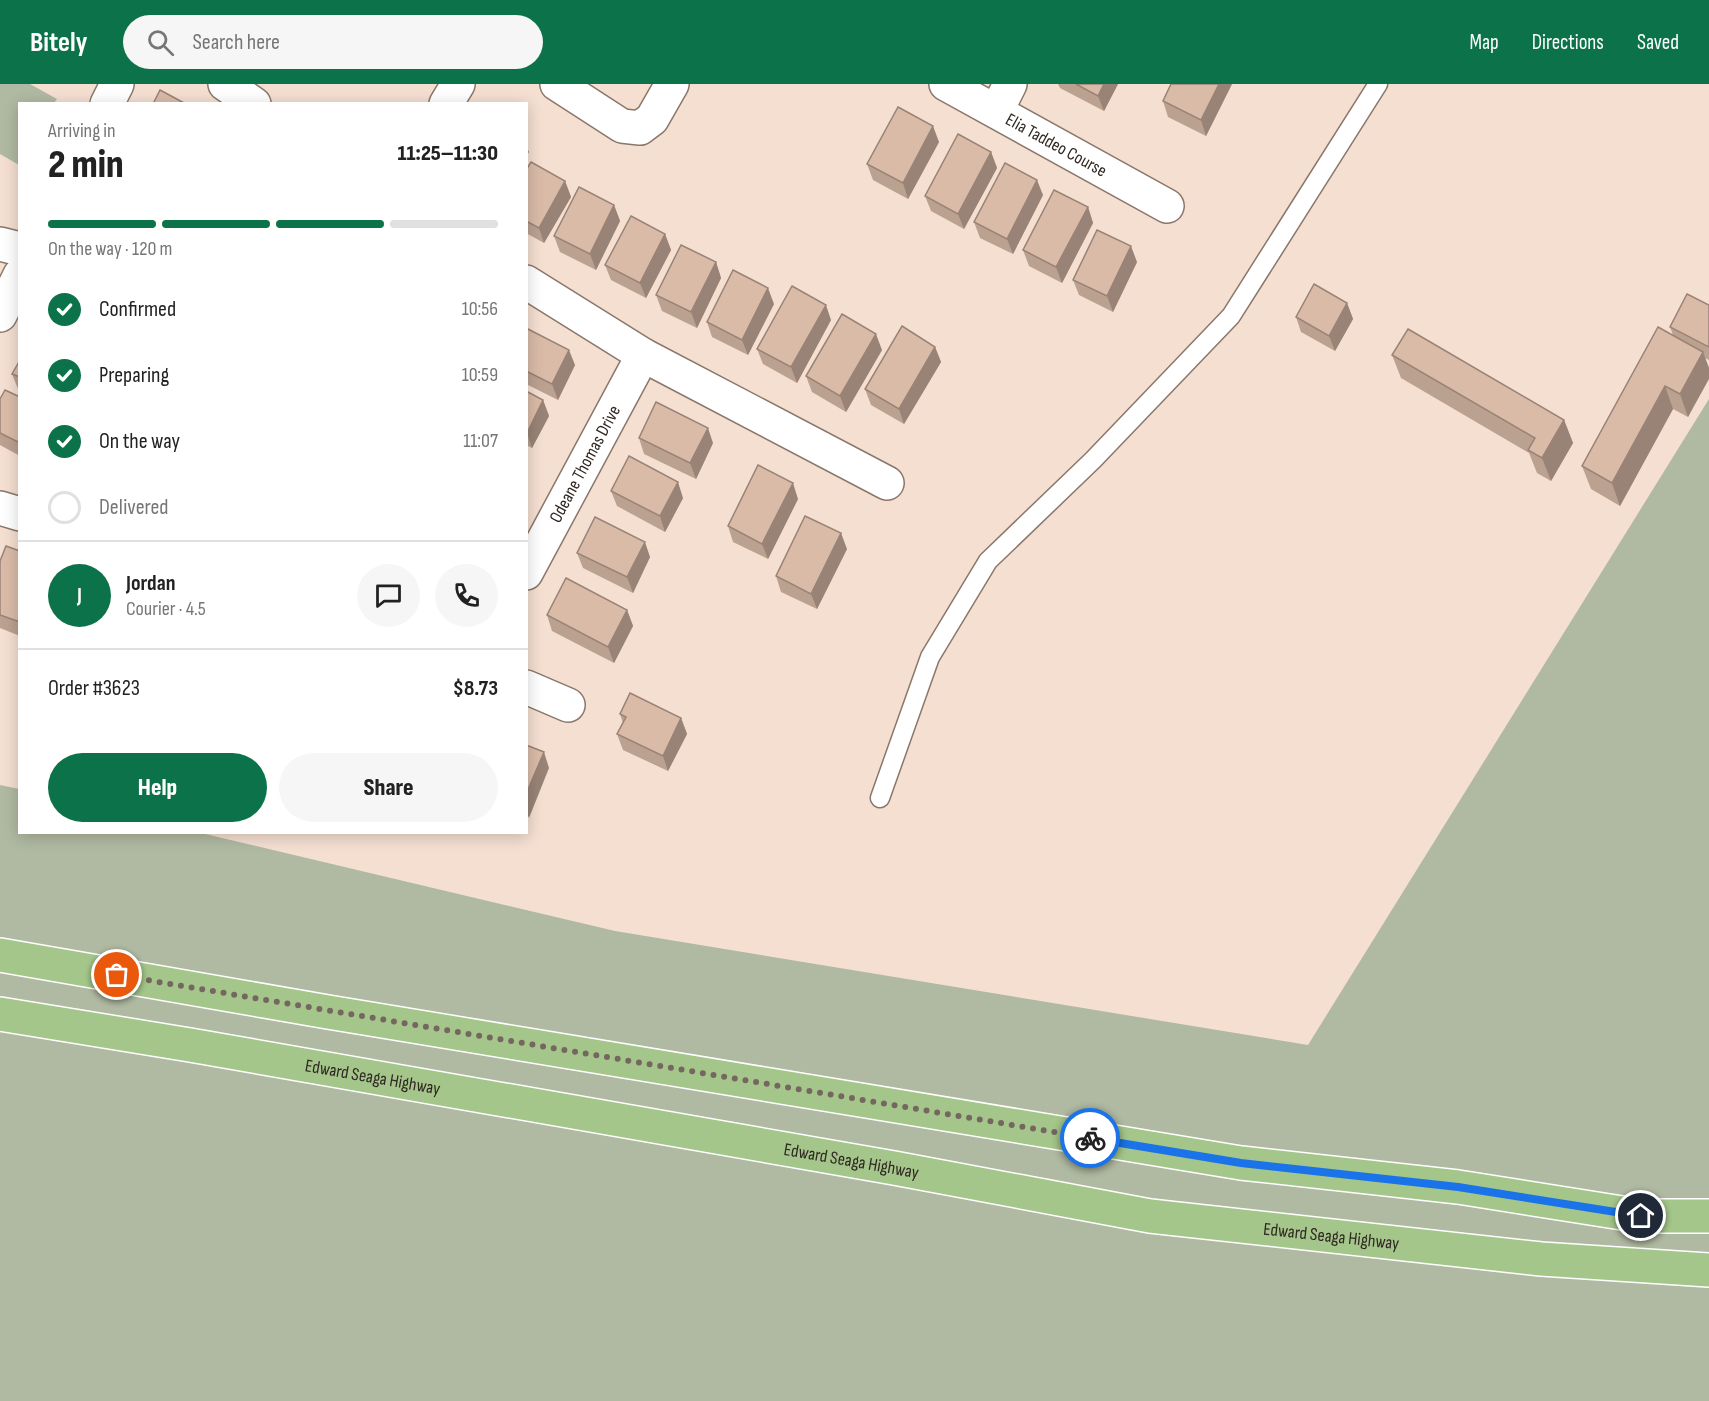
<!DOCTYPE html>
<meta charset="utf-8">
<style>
:root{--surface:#fff;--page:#f6f6f6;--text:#222;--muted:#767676;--line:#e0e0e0;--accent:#0b724a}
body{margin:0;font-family:"Sofia Sans Condensed",sans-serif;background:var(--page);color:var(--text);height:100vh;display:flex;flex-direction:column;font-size:22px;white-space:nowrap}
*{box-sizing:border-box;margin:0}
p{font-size:20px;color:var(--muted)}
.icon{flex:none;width:33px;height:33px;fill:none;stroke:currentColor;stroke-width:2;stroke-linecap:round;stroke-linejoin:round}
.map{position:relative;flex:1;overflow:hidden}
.sheet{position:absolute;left:18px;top:18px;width:510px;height:732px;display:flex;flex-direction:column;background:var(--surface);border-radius:0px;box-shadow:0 3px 15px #0003}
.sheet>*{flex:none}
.pin{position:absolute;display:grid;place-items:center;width:51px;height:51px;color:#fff;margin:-26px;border:3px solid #fff;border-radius:50%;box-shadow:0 2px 6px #0007}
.courier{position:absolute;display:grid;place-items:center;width:60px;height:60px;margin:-30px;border:4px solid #1a73e8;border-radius:50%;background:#fff;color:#222;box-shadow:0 2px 8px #0007}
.head em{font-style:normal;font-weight:800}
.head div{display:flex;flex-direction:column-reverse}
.head{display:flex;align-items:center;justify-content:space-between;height:102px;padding:0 30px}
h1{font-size:39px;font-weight:800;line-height:45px}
.bar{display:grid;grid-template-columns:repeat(4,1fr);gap:9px 6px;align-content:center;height:72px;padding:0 30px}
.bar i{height:8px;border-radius:4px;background:var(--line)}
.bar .on{background:var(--accent)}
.bar p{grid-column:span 4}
.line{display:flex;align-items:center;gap:15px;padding:0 30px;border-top:2px solid var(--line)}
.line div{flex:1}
.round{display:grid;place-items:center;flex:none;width:63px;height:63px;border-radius:32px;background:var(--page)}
ol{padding:0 30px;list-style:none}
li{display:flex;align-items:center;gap:18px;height:66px}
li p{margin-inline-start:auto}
li .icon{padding:6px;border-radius:50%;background:var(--accent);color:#fff;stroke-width:4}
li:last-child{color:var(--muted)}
li i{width:33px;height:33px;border:3px solid var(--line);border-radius:50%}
.cta{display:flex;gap:12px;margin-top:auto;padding:12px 30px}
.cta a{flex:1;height:69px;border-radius:36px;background:var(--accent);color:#fff;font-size:24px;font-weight:800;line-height:69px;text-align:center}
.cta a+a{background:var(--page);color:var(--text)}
header{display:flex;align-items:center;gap:36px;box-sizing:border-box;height:84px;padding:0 30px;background:var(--accent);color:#fff}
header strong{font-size:28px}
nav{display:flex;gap:33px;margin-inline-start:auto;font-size:21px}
.search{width:420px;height:54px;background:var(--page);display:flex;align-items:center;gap:15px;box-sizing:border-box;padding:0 21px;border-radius:33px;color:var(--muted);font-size:22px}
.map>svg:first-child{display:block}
.green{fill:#b0b9a1}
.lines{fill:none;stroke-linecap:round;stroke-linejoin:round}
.lane-casing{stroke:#8a776b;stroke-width:21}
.street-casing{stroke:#8a776b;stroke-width:36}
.highway-casing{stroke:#fff;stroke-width:36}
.lane{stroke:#fff;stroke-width:18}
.street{stroke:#fff;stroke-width:33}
.highway{stroke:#a4c68a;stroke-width:33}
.wall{fill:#bba190}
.shaded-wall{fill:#998376}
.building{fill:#dabba8;stroke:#998376;stroke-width:1.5}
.done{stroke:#756760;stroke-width:6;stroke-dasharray:0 10.8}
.route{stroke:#1a73e8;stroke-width:8}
.labels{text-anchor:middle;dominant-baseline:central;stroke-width:6;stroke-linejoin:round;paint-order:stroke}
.street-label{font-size:18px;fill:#302723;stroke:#feede2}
</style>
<header>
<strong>Bitely</strong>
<div class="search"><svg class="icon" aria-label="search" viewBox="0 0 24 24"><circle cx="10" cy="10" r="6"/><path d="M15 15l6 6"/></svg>Search here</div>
<nav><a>Map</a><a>Directions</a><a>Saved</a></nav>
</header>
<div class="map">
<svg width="1709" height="1317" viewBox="0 0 1709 1317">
<rect width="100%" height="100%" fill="#f4dfd1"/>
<g class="green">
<polygon points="0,0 30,0 57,15 54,19 20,20 19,81 0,70"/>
<polygon points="1709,315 1709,1317 0,1317 0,701 19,705 20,748 201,749 615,847 1308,961"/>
</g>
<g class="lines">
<defs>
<polyline id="lane" points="880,714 930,573 988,477 1093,376 1231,232 1378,0"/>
<g id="street">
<polyline points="225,0 254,20"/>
<polyline points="557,0 622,42 640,44 652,35 672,0"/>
<path id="s1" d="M946 0 1167 122"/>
<polyline points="107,20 117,0"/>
<polyline points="446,20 458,0"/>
<polyline points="997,26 1010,0"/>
<polyline points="0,160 20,165"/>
<polyline points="526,198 643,271 887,399"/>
<polyline points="0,231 20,191"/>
<polyline points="0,424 20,430"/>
<path id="s2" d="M526 489 643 271"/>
<polyline points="526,603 568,621"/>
</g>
<g id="highway">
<polyline points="0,871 328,928 1241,1079 1458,1103 1641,1132 1709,1132"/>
<path id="s3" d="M0 930 190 961 894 1084 1150 1132 1541 1175 1709 1186"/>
</g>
</defs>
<use href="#lane" class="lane-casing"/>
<use href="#street" class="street-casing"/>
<use href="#highway" class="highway-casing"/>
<use href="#lane" class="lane"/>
<use href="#street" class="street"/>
<use href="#highway" class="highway"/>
</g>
<g class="wall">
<polygon points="1058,0 1118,0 1104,27 1060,4"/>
<polygon points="1232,0 1206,52 1168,33 1163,17"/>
<polygon points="939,58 908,115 873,96 867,80"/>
<polygon points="991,68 997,84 964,145 931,127 925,112"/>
<polygon points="526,86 565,97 571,113 544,159 526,149"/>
<polygon points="1043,111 1013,170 980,154 974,138"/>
<polygon points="614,121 620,137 596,186 560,168 554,152"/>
<polygon points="1088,123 1093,139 1062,199 1029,182 1023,166"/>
<polygon points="665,150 671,166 646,214 611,196 605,181"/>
<polygon points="716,178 721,194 697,244 662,227 656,211"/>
<polygon points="1137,178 1113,228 1079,211 1073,196"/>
<polygon points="1347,219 1353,235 1335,267 1301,248 1296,233"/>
<polygon points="774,220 748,271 712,253 707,238"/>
<polygon points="1709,221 1709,276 1705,274 1709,284 1688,333 1673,325 1620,422 1591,405 1582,382 1673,251 1670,243"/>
<polygon points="831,236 797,299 763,280 757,265"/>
<polygon points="526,244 575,281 558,316 526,300"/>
<polygon points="935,263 941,278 904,340 871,321 865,305"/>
<polygon points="882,266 846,328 812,308 806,292"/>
<polygon points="1392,271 1564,336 1573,359 1551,397 1537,389 1529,369 1401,294"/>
<polygon points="20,276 20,306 18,305 12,290"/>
<polygon points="526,307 543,316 549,332 532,364 526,361"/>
<polygon points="20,313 20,372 0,361 0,315"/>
<polygon points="639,354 713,359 696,395 644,370"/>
<polygon points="611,407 683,414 665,448 617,422"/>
<polygon points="798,415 768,475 733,458 728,442"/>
<polygon points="847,465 817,525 781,508 776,492"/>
<polygon points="20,467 20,552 0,544 0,477"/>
<polygon points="577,469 650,473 633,509 583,484"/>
<polygon points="627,526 633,542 614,579 552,547 547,531"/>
<polygon points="620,630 681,634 687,650 668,687 623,666 617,650 623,639"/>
</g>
<g class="shaded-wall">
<polygon points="1104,0 1118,0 1104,27 1098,12"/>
<polygon points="1219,0 1232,0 1206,52 1201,36"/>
<polygon points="933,42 939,58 908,115 903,99"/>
<polygon points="526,61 529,68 526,73"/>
<polygon points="991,68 997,84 964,145 958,130"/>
<polygon points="1037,96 1043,111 1013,170 1007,155"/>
<polygon points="565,97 571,113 544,159 539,144"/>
<polygon points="614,121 620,137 596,186 590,170"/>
<polygon points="1088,123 1093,139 1062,199 1056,183"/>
<polygon points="665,150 671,166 646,214 640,199"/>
<polygon points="1131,162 1137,178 1113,228 1107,212"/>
<polygon points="716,178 721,194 697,244 691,228"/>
<polygon points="768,204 774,220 748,271 742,256"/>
<polygon points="1347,219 1353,235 1335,267 1329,252"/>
<polygon points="826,221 831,236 797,299 791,283"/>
<polygon points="876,250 882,266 846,328 840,312"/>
<polygon points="935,263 941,278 904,340 899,325"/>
<polygon points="569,266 575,281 558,316 552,300"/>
<polygon points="1703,268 1709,284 1709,295 1688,333 1680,310"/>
<polygon points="1665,302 1673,325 1620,422 1612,399"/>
<polygon points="543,316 549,332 532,364 527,349"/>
<polygon points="1564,336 1573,359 1551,397 1542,374"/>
<polygon points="708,344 713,359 696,395 690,379"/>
<polygon points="678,398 683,414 665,448 660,432"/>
<polygon points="793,399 798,415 768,475 762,460"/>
<polygon points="841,449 847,465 817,525 811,510"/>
<polygon points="645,458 650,473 633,509 627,493"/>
<polygon points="627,526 633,542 614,579 608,563"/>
<polygon points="681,634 687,650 668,687 663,672"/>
<polygon points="544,668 549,684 529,734 526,727 526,710"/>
</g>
<g class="building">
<polygon points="1076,0 1104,0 1098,12"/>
<polygon points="1171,0 1219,0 1201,36 1163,17"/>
<polygon points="160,6 186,20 153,20"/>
<polygon points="898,23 933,42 903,99 867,80"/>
<polygon points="958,50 991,68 958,130 925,112"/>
<polygon points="531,78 565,97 539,144 526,137 526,86"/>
<polygon points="1005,79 1037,96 1007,155 974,138"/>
<polygon points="579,103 614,121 590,170 554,152"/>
<polygon points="1054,106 1088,123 1056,183 1023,166"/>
<polygon points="631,132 665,150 640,199 605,181"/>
<polygon points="1097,146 1131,162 1107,212 1073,196"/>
<polygon points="681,161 716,178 691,228 656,211"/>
<polygon points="733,186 768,204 742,256 707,238"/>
<polygon points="1314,200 1347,219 1329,252 1296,233"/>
<polygon points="792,202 826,221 791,283 757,265"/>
<polygon points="1687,210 1709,221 1709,263 1670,243"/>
<polygon points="842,230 876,250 840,312 806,292"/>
<polygon points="902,242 935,263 899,325 865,305"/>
<polygon points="1658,243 1703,268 1680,310 1665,302 1612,399 1582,382"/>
<polygon points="526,244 569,266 552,300 526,287"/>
<polygon points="1408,245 1564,336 1542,374 1528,366 1535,354 1392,271"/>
<polygon points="20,276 20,293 12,290"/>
<polygon points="5,306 20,313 20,359 0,349 0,315"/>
<polygon points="526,307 543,316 527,349 526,348"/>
<polygon points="656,318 708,344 690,379 639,354"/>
<polygon points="629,372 678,398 660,432 611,407"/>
<polygon points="758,381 793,399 762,460 728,442"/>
<polygon points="805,432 841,449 811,510 776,492"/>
<polygon points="595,433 645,458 627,493 577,469"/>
<polygon points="6,462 20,467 20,538 0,531 0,477"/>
<polygon points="566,494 627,526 608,563 547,531"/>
<polygon points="630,609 681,634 663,672 617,650 626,633 620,630"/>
<polygon points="526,661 544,668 526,710"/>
</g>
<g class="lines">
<polyline class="done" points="117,891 1090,1054"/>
<polyline class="route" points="1090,1054 1241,1079 1458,1103 1641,1132"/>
</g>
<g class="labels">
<g class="street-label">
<text stroke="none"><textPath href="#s1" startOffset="126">Elia Taddeo Course</textPath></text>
<text stroke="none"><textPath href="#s2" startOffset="124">Odeane Thomas Drive</textPath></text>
<text stroke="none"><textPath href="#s3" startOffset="378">Edward Seaga Highway</textPath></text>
<text stroke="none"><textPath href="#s3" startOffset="864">Edward Seaga Highway</textPath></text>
<text stroke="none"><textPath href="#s3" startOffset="1350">Edward Seaga Highway</textPath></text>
</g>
</g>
</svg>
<div class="pin" style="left:117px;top:891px;background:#ea580c"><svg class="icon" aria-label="bag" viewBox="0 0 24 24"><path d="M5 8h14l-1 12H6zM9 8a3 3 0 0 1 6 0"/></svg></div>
<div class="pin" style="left:1641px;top:1132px;background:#1f2937"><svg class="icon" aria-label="home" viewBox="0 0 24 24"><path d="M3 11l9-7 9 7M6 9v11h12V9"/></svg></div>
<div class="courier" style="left:1090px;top:1054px"><svg class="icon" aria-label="bike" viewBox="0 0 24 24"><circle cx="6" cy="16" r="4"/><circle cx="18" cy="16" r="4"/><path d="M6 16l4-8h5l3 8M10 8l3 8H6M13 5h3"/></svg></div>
<section class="sheet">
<div class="head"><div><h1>2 min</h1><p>Arriving in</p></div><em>11:25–11:30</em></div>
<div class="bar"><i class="on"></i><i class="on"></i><i class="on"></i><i></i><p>On the way · 120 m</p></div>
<ol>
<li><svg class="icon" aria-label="check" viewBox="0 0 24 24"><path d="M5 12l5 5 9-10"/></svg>Confirmed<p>10:56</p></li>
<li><svg class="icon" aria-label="check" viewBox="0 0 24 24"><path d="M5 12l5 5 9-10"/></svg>Preparing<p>10:59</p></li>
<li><svg class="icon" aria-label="check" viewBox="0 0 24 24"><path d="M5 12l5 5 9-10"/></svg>On the way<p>11:07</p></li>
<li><i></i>Delivered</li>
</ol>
<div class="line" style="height:108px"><b class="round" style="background:var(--accent);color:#fff">J</b><div><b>Jordan</b><p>Courier · 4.5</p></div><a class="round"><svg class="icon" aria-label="chat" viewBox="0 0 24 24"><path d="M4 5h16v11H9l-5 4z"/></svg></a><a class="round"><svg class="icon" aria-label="phone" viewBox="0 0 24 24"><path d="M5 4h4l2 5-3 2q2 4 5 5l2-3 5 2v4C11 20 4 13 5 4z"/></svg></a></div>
<div class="line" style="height:78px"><div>Order #3623</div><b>$8.73</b></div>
<div class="cta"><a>Help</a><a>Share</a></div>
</section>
</div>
